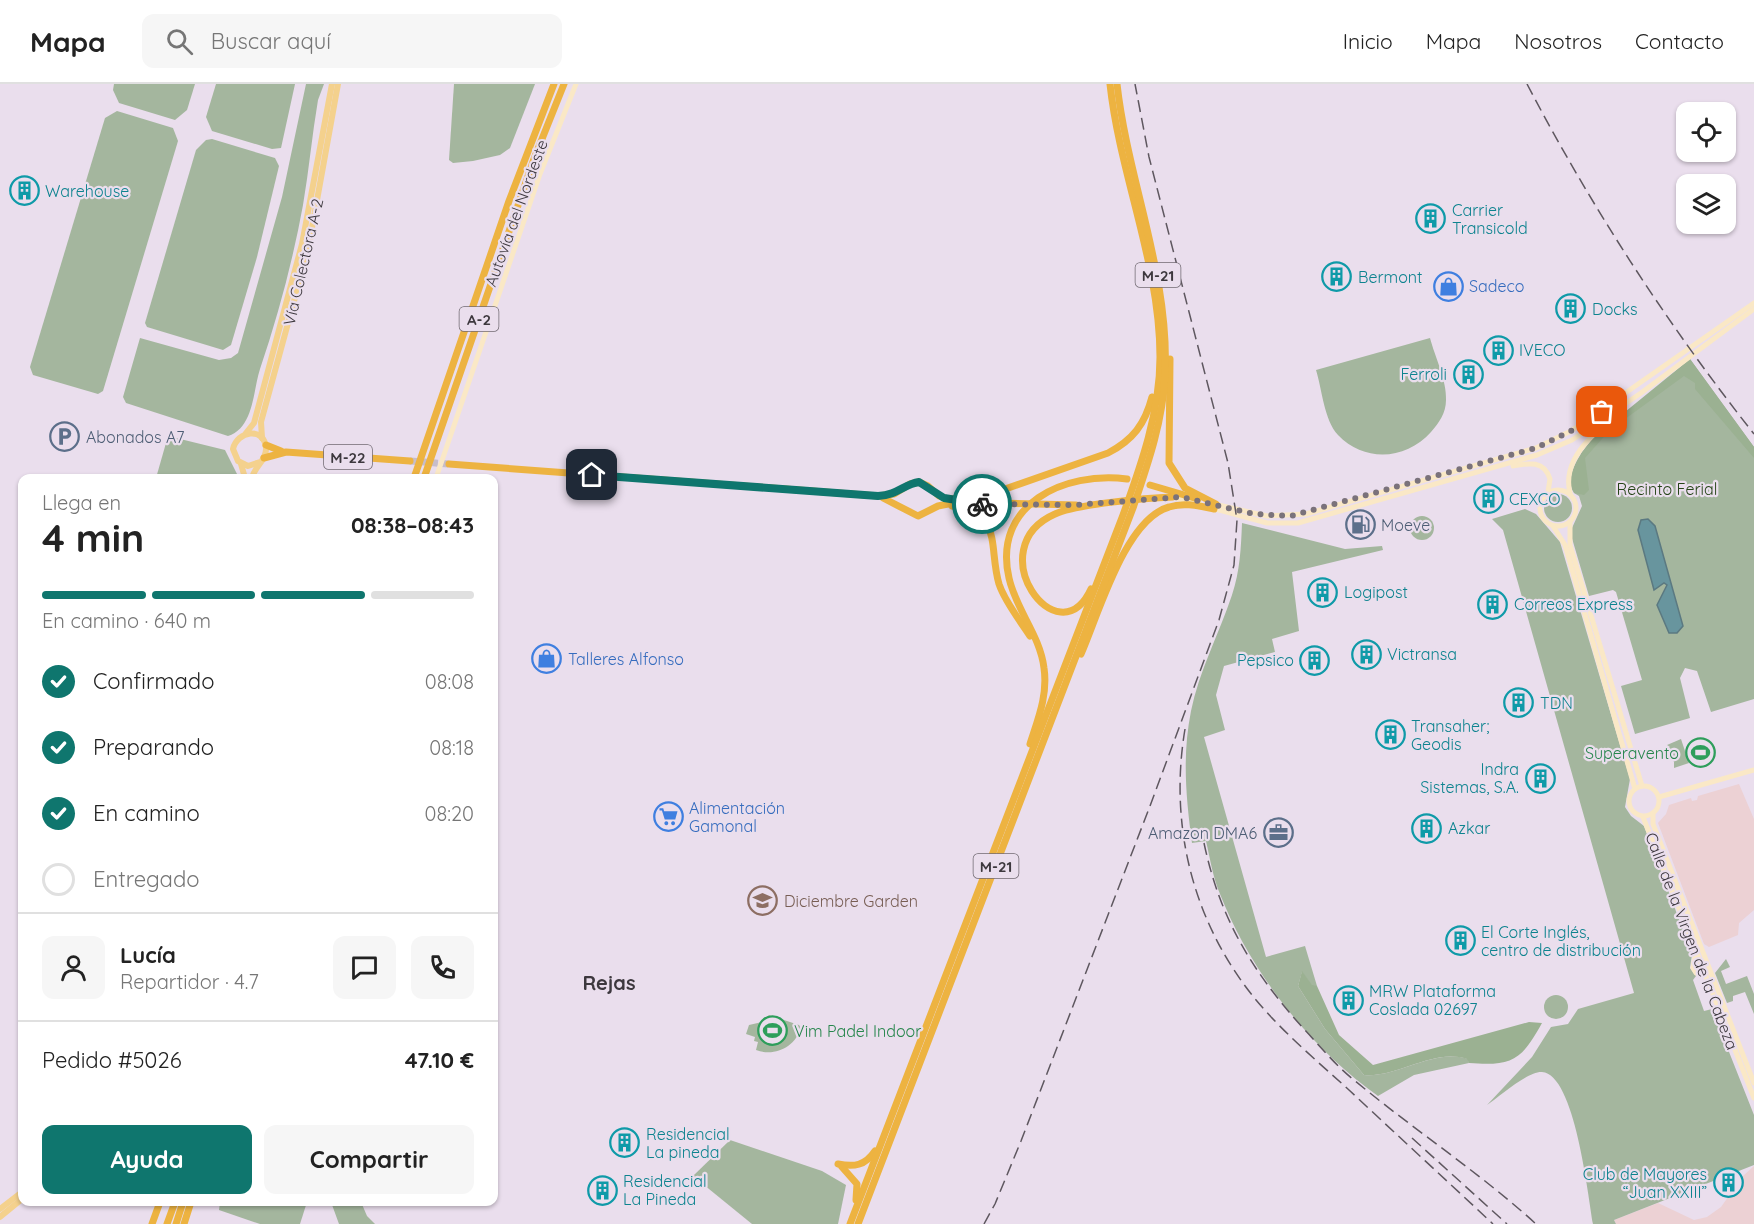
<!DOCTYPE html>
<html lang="es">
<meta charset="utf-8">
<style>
:root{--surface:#fff;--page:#f6f6f6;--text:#222;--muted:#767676;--line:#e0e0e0;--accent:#0f766e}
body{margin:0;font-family:Quicksand,sans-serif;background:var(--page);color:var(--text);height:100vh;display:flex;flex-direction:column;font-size:22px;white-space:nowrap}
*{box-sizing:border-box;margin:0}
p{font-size:20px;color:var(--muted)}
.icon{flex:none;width:33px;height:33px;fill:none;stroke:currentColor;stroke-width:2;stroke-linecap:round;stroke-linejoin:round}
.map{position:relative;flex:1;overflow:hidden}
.sheet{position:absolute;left:18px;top:390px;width:480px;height:732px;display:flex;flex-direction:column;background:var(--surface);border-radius:12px;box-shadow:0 2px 4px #0004}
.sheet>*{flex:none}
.tools{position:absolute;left:1676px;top:18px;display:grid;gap:12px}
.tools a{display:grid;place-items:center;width:60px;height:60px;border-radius:12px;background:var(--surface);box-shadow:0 2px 4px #0004;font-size:30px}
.pin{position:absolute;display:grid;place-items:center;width:51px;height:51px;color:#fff;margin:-26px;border-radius:12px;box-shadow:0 3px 9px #0006}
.courier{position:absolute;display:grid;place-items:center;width:60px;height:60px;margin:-30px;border:4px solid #0f766e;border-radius:50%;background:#fff;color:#222;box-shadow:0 2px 8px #0007}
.summary em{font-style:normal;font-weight:700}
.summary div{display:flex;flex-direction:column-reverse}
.summary{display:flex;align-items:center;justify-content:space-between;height:102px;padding:0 24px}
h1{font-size:39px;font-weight:700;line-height:45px}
.bar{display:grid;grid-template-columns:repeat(4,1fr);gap:9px 6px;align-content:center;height:72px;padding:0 24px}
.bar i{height:8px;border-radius:4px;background:var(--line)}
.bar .current{background:var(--accent)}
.bar p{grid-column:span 4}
.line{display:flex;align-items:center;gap:15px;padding:0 24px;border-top:2px solid var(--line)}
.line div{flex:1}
.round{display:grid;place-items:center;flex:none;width:63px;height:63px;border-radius:12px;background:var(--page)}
ol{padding:0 24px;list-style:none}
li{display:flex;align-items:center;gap:18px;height:66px}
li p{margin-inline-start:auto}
li .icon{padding:6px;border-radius:50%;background:var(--accent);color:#fff;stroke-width:4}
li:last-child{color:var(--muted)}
li i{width:33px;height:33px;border:3px solid var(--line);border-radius:50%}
.cta{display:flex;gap:12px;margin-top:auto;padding:12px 24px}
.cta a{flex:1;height:69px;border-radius:12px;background:var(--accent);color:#fff;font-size:24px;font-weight:700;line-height:69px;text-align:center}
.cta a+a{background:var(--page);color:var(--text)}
header{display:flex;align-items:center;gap:36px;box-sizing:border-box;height:84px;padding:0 30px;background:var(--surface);border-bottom:2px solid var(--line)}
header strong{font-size:28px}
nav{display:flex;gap:33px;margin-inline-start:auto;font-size:21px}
.search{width:420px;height:54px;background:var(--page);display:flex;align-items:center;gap:15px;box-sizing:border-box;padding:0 21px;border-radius:12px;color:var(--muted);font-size:22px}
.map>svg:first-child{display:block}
.education{fill:#ecd1d4}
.green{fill:#a4b69e}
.forest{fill:#9bb192}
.water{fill:#68959e;stroke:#5b7981;stroke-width:1.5}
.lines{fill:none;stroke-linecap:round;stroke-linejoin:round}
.highway-tunnel{stroke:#c7bdca;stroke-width:7;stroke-dasharray:7 3.5;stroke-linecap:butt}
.secondary{stroke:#fae8c6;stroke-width:5}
.primary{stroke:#f4d18d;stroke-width:6}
.highway{stroke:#edb341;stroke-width:7}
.rail{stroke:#5e575f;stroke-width:1.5;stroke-dasharray:12 6;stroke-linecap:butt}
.done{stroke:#7a727b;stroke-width:6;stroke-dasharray:0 10.8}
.route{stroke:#0f766e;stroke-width:8}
.labels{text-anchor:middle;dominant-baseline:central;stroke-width:4.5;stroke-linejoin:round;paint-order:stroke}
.shield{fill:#eadeed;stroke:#716a72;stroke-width:1.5}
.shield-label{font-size:15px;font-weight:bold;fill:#3d383e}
.culture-label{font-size:16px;fill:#0d838f;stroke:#eadeed;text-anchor:start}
.street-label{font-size:16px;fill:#3d383e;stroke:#eadeed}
.shop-label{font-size:16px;fill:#366cbe;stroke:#eadeed;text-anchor:start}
.service-label{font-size:16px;fill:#4e5e75;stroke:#eadeed;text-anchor:start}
.park-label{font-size:16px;fill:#264518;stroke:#eadeed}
.leisure-label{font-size:16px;fill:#27864d;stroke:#eadeed;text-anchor:end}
.education-label{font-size:16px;fill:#785e54;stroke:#eadeed;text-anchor:start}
.quarter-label{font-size:20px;font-weight:bold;fill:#3d383e;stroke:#eadeed}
</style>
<header>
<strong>Mapa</strong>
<div class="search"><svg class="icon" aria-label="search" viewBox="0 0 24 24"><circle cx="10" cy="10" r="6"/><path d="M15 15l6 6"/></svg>Buscar aquí</div>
<nav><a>Inicio</a><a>Mapa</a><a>Nosotros</a><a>Contacto</a></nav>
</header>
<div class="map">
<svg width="1754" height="1140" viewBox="0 0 1754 1140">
<rect width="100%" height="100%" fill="#eadeed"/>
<g class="education">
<polygon points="1739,700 1754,735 1754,826 1739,839 1738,851 1709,863 1704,860 1658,739 1666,730 1669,721 1691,714 1692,717 1697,716 1698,712"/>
<polygon points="1754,1082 1754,1140 1616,1140 1614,1136 1658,1119 1694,1136 1707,1133 1721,1123 1743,1092"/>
</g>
<g class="green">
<polygon points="114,0 195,0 187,26 175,36 119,19 113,6"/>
<polygon points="216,0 295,0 281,64 272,65 212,47 206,33"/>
<path d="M306 0H324L318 16C312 51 309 86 303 121 293 176 278 232 260 285 253 306 254 344 228 352L126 319 123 313 140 254 219 276 231 274 238 269 282 113Z"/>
<polygon points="454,0 535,0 510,64 500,71 473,77 453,79 449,76"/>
<polygon points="117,27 173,44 178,57 103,307 98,310 33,291 30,283 105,34"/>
<polygon points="212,55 275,74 279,82 257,173 231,261 223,266 147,243 145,239 196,66 206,56"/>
<path d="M1430 254C1435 273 1447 297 1446 316 1446 329 1439 339 1431 348 1406 376 1365 379 1338 351 1324 336 1322 305 1316 286Z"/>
<polygon points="1690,275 1754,363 1754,615 1711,628 1697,587 1685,584 1680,594 1690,634 1635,650 1621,602 1642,596 1616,508 1613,506 1589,512 1571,451 1572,444 1582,422 1579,412 1574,409 1572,389 1582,368"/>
<polygon points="168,352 225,366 239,394 156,394"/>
<circle cx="1558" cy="424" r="14"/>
<path d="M1525 425 1536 430 1560 458 1630 695 1625 723 1631 732 1644 742 1692 870 1690 884 1696 892 1693 896 1704 927 1712 925 1754 1031V1081L1614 1136 1616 1140H1593C1588 1112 1575 990 1542 988 1528 987 1499 1013 1487 1021L1532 973 1551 943 1568 940 1578 925 1634 909 1503 446 1492 435Z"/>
<circle cx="1422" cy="444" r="12"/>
<path d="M1242 439 1345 465 1382 462 1383 466 1292 488 1299 547 1272 555 1275 568 1224 582 1216 611 1225 646 1204 653 1266 873 1305 862 1317 902H1312L1302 888 1298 902 1325 945 1364 991C1398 994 1433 964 1468 975L1469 979 1414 991 1378 1012C1310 964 1250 887 1220 810 1213 794 1210 774 1206 757L1192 759C1186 714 1182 672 1191 627 1199 587 1219 550 1232 511 1240 487 1241 464 1242 439Z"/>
<polygon points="1681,655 1689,679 1674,684 1674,678 1668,665 1670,663 1667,661"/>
<polygon points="1726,875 1730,883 1721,887 1726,900 1747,892 1754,910 1754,930 1745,908 1733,912 1733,917 1727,919 1715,889"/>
<circle cx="1556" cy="923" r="12"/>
<path d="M769 931 799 941 801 944C795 963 775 973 756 966L758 958 754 957 755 953 746 950 749 941 762 938Z"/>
<polygon points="730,1056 822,1087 846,1101 838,1140 752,1140 693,1092"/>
<polygon points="220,1118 307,1118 300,1140 260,1140 219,1126"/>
<polygon points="331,1118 361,1118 367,1132 375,1140 339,1140"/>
</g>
<g class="forest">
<path d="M1690 275 1754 363V374L1695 305V299L1684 292 1610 346 1585 374 1589 406 1584 411 1574 409C1563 392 1582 367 1593 354Z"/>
<path d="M1302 887 1312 901 1317 902 1339 951 1373 981 1529 938 1542 939C1521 977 1512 982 1469 979L1467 975C1433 964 1398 994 1364 991L1325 945 1298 902Z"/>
</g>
<polygon class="water" points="1648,435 1655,442 1683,542 1677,549 1669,549 1657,521 1667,501 1664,499 1654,506 1638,446 1641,436"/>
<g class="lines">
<polyline class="highway-tunnel" points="410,377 449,380"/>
<g class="secondary">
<path d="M1513 382C1529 379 1544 376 1550 395L1548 408"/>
<polyline points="436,394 540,90 576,0"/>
<circle cx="1558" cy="424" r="18"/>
<path d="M1570 409C1561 373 1597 347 1621 326"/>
<polyline points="1173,413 1200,420"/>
<polyline points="1214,420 1267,432 1306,430 1536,364 1571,347 1754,219"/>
<polyline points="1212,424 1267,439 1298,439 1537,371 1572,356 1641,309 1754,225"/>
<polyline points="1570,438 1570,461 1642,702"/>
<polyline points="1553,442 1565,461 1635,705"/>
<circle cx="1644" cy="717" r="15"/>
<polyline points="1659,713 1754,686"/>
<polyline points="1653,729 1653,740 1754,999"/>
<polyline points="1643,733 1754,1014"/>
<polyline points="1696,869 1693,884 1696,889 1706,891"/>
</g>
<g class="primary">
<polyline points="246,349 254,339 302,160 332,0"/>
<polyline points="262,354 261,338 308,166 338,0"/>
<polyline points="241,380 245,394"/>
<path d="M252 394C254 383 267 376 266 364 264 342 237 347 233 365L238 377 248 382 260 378"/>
<polyline points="0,1125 22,1108"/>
<polyline points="0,1133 22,1115"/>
</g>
<g class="highway">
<polyline points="1170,275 1169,379 1185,404 1216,420"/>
<polyline points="266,361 281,367"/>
<polyline points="264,374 286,368 410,377"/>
<polyline points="449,380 878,412 894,410 910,400 919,398 928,402 939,412 958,418"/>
<polyline points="414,394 509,117 554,0"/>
<polyline points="424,394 534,75 564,0"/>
<polyline points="1150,401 1198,415"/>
<polyline points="883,414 918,432 938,422 958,418 1076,421"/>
<path d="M952 415 988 411 1108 369C1133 356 1145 340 1152 313"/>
<path d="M952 422C1004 431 988 462 999 500 1005 518 1019 535 1030 552"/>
<path d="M1091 505C1058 576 978 464 1055 430 1076 420 1148 414 1173 413"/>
<path d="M1081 570C1098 532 1125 435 1169 423 1184 418 1199 422 1214 425"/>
<path d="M1030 660C1038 635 1048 611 1044 584 1040 551 1016 526 1009 494 992 420 1065 387 1127 395"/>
<path d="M838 1080C854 1083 865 1082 875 1067"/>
<polyline points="842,1083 857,1100 856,1116"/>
<polyline points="152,1140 160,1118"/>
<polyline points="167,1140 175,1118"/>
<polyline points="176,1140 183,1118"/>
<polyline points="184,1140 191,1118"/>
<path d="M850 1140 1123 431C1141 381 1160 328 1160 273 1160 180 1120 92 1110 0"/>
<path d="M858 1140 1133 424C1148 380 1163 337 1165 291 1170 191 1128 98 1117 0"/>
</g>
<g class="rail">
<path d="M1527 0C1592 124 1667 240 1754 350"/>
<path d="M1185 645C1169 740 1192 835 1252 911 1280 946 1316 976 1349 1006 1397 1051 1445 1095 1493 1140"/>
<path d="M1204 759C1220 835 1252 887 1303 944 1320 962 1335 981 1354 996 1414 1046 1479 1088 1536 1140"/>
<polyline points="1412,1054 1507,1140"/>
<polyline points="984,1140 995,1120 1021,1057 1150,722 1219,536 1234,481 1237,436 1228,379 1149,73 1135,0"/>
</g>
</g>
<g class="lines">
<polyline class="done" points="982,420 1075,421 1181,413 1254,430 1291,432 1536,364 1571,347 1602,328"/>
<path class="route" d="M592 391 878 412C898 411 904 400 919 398L944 414 982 420"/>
</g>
<defs>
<symbol id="building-ring" viewBox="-11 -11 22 22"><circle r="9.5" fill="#eadeed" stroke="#0f9aa8" stroke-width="1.5"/><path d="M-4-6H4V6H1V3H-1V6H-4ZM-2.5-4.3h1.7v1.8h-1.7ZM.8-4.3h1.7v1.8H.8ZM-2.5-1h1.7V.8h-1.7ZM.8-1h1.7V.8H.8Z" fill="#0f9aa8"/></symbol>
<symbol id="shop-ring" viewBox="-11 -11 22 22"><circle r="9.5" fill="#eadeed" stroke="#3f7fe0" stroke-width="1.5"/><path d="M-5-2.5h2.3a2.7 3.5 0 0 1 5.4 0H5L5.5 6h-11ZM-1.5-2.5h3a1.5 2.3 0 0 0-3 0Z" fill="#3f7fe0"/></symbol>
<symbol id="parking-ring" viewBox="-11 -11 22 22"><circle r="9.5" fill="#eadeed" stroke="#5c6f8a" stroke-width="1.5"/><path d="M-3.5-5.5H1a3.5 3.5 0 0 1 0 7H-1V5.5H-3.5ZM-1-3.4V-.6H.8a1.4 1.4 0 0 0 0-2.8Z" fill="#5c6f8a"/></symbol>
<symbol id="fuel-ring" viewBox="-11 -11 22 22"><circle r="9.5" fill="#eadeed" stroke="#5c6f8a" stroke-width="1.5"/><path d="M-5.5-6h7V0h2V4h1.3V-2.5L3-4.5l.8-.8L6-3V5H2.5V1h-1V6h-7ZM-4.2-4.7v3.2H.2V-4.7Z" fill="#5c6f8a"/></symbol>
<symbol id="stadium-ring" viewBox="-11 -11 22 22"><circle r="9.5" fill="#eadeed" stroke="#2e9e5b" stroke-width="1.5"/><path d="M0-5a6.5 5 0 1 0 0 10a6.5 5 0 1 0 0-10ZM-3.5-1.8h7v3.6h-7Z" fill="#2e9e5b"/></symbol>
<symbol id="supermarket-ring" viewBox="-11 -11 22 22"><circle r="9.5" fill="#eadeed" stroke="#3f7fe0" stroke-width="1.5"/><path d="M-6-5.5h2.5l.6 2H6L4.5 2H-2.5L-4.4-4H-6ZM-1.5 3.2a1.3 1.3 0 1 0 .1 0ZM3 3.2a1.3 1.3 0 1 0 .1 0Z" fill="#3f7fe0"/></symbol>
<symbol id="office-ring" viewBox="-11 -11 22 22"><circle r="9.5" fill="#eadeed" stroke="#5c6f8a" stroke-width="1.5"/><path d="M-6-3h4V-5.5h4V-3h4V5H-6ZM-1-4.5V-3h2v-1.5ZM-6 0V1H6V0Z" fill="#5c6f8a"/></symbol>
<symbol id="school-ring" viewBox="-11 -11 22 22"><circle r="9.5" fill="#eadeed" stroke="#8d6e63" stroke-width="1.5"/><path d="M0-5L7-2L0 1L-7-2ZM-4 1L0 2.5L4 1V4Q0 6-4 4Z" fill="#8d6e63"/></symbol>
</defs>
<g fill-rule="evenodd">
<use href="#building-ring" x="8" y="90" width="33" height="33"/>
<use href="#building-ring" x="1414" y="118" width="33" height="33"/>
<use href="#building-ring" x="1320" y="176" width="33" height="33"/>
<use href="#shop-ring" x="1432" y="186" width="33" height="33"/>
<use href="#building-ring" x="1554" y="208" width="33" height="33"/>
<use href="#building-ring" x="1482" y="250" width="33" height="33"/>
<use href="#building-ring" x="1452" y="274" width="33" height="33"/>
<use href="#parking-ring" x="48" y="336" width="33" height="33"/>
<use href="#building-ring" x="1472" y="398" width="33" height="33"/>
<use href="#fuel-ring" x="1344" y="424" width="33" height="33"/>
<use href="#building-ring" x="1306" y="492" width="33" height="33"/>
<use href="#building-ring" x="1476" y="504" width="33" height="33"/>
<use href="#building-ring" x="1350" y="554" width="33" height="33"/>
<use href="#shop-ring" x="530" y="558" width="33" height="33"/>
<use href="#building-ring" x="1298" y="560" width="33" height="33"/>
<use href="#building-ring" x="1502" y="602" width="33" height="33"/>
<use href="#building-ring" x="1374" y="634" width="33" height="33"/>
<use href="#stadium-ring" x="1684" y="652" width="33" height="33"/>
<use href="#building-ring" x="1524" y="678" width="33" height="33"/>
<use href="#supermarket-ring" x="652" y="716" width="33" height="33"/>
<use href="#building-ring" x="1410" y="728" width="33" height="33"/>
<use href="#office-ring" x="1262" y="732" width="33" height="33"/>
<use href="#school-ring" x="746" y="800" width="33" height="33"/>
<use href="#building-ring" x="1444" y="840" width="33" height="33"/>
<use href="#building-ring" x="1332" y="900" width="33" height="33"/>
<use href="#stadium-ring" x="756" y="930" width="33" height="33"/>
<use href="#building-ring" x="608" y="1042" width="33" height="33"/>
<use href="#building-ring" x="1712" y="1082" width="33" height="33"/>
<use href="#building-ring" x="586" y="1090" width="33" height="33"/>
</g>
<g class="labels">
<g class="shield">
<rect x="1135.5" y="179" width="45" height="24" rx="4.5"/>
<rect x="459.5" y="223" width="39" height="24" rx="4.5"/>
<rect x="324" y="361" width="48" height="24" rx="4.5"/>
<rect x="973.5" y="770" width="45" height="24" rx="4.5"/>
</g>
<g class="shield-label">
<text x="1158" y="191">M-21</text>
<text x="479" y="235">A-2</text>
<text x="348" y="373">M-22</text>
<text x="996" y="782">M-21</text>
</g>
<g class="culture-label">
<text x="45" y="107">Warehouse</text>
<text x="1452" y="126">Carrier<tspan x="1452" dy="18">Transicold</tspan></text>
<text x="1358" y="193">Bermont</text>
<text x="1592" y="225">Docks</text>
<text x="1519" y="266">IVECO</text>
<text x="1447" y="290" text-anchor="end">Ferroli</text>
<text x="1509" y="415">CEXCO</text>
<text x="1344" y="508">Logipost</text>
<text x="1514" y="520">Correos Express</text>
<text x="1387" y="570">Victransa</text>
<text x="1294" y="576" text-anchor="end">Pepsico</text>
<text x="1540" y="619">TDN</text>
<text x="1411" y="642">Transaher;<tspan x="1411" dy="18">Geodis</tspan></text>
<text x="1519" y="685" text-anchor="end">Indra<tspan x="1519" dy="18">Sistemas, S.A.</tspan></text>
<text x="1448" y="744">Azkar</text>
<text x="1481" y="848">El Corte Inglés,<tspan x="1481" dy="18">centro de distribución</tspan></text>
<text x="1369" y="907">MRW Plataforma<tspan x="1369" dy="18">Coslada 02697</tspan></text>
<text x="646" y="1050">Residencial<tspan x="646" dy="18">La pineda</tspan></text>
<text x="1707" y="1090" text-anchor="end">Club de Mayores<tspan x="1707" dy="18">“Juan XXIII”</tspan></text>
<text x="623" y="1097">Residencial<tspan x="623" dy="18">La Pineda</tspan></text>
</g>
<g class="street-label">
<text transform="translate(516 129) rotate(-70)">Autovía del Nordeste</text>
<text transform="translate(303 178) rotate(-77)">Vía Colectora A-2</text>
<text transform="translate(1692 857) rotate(69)">Calle de la Virgen de la Cabeza</text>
</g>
<g class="shop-label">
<text x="1469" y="202">Sadeco</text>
<text x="568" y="575">Talleres Alfonso</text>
<text x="689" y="724">Alimentación<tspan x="689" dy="18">Gamonal</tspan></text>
</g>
<g class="service-label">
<text x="86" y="353">Abonados A7</text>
<text x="1381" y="441">Moeve</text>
<text x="1257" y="749" text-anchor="end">Amazon DMA6</text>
</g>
<g class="park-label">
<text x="1667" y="405">Recinto Ferial</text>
</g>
<g class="leisure-label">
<text x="1679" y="669">Superavento</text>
<text x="794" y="947" text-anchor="start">Vim Padel Indoor</text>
</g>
<g class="education-label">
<text x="784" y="817">Diciembre Garden</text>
</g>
<g class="quarter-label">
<text x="609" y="898">Rejas</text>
</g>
</g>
</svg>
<div class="tools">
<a><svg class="icon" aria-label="locate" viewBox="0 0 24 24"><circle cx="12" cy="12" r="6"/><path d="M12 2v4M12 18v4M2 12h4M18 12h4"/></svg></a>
<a><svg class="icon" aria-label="layers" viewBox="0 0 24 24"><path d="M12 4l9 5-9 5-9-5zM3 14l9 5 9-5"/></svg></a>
</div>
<div class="pin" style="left:1602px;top:328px;background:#ea580c"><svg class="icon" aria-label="bag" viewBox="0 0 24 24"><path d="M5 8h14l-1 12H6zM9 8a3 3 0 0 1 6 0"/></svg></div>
<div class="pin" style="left:592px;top:391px;background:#1f2937"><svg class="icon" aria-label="home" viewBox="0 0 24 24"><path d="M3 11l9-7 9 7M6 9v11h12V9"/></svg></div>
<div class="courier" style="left:982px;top:420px"><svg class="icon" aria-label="bike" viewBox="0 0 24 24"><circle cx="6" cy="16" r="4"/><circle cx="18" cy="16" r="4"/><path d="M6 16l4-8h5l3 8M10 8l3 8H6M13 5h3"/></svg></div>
<section class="sheet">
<div class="summary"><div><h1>4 min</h1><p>Llega en</p></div><em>08:38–08:43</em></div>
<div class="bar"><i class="current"></i><i class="current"></i><i class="current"></i><i></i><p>En camino · 640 m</p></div>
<ol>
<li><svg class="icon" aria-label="check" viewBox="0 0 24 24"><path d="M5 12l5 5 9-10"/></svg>Confirmado<p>08:08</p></li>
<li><svg class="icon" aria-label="check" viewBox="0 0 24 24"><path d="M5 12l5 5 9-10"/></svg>Preparando<p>08:18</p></li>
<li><svg class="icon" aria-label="check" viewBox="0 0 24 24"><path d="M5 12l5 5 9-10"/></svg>En camino<p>08:20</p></li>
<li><i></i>Entregado</li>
</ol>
<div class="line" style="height:108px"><a class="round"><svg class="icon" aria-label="person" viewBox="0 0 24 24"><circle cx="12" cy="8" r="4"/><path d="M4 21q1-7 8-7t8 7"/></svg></a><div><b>Lucía</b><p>Repartidor · 4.7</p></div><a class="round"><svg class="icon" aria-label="chat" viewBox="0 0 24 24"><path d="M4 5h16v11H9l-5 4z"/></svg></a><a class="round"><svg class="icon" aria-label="phone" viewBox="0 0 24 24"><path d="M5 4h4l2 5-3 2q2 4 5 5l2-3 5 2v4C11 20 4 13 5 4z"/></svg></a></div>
<div class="line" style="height:78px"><div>Pedido #5026</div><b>47.10 €</b></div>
<div class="cta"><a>Ayuda</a><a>Compartir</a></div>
</section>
</div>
